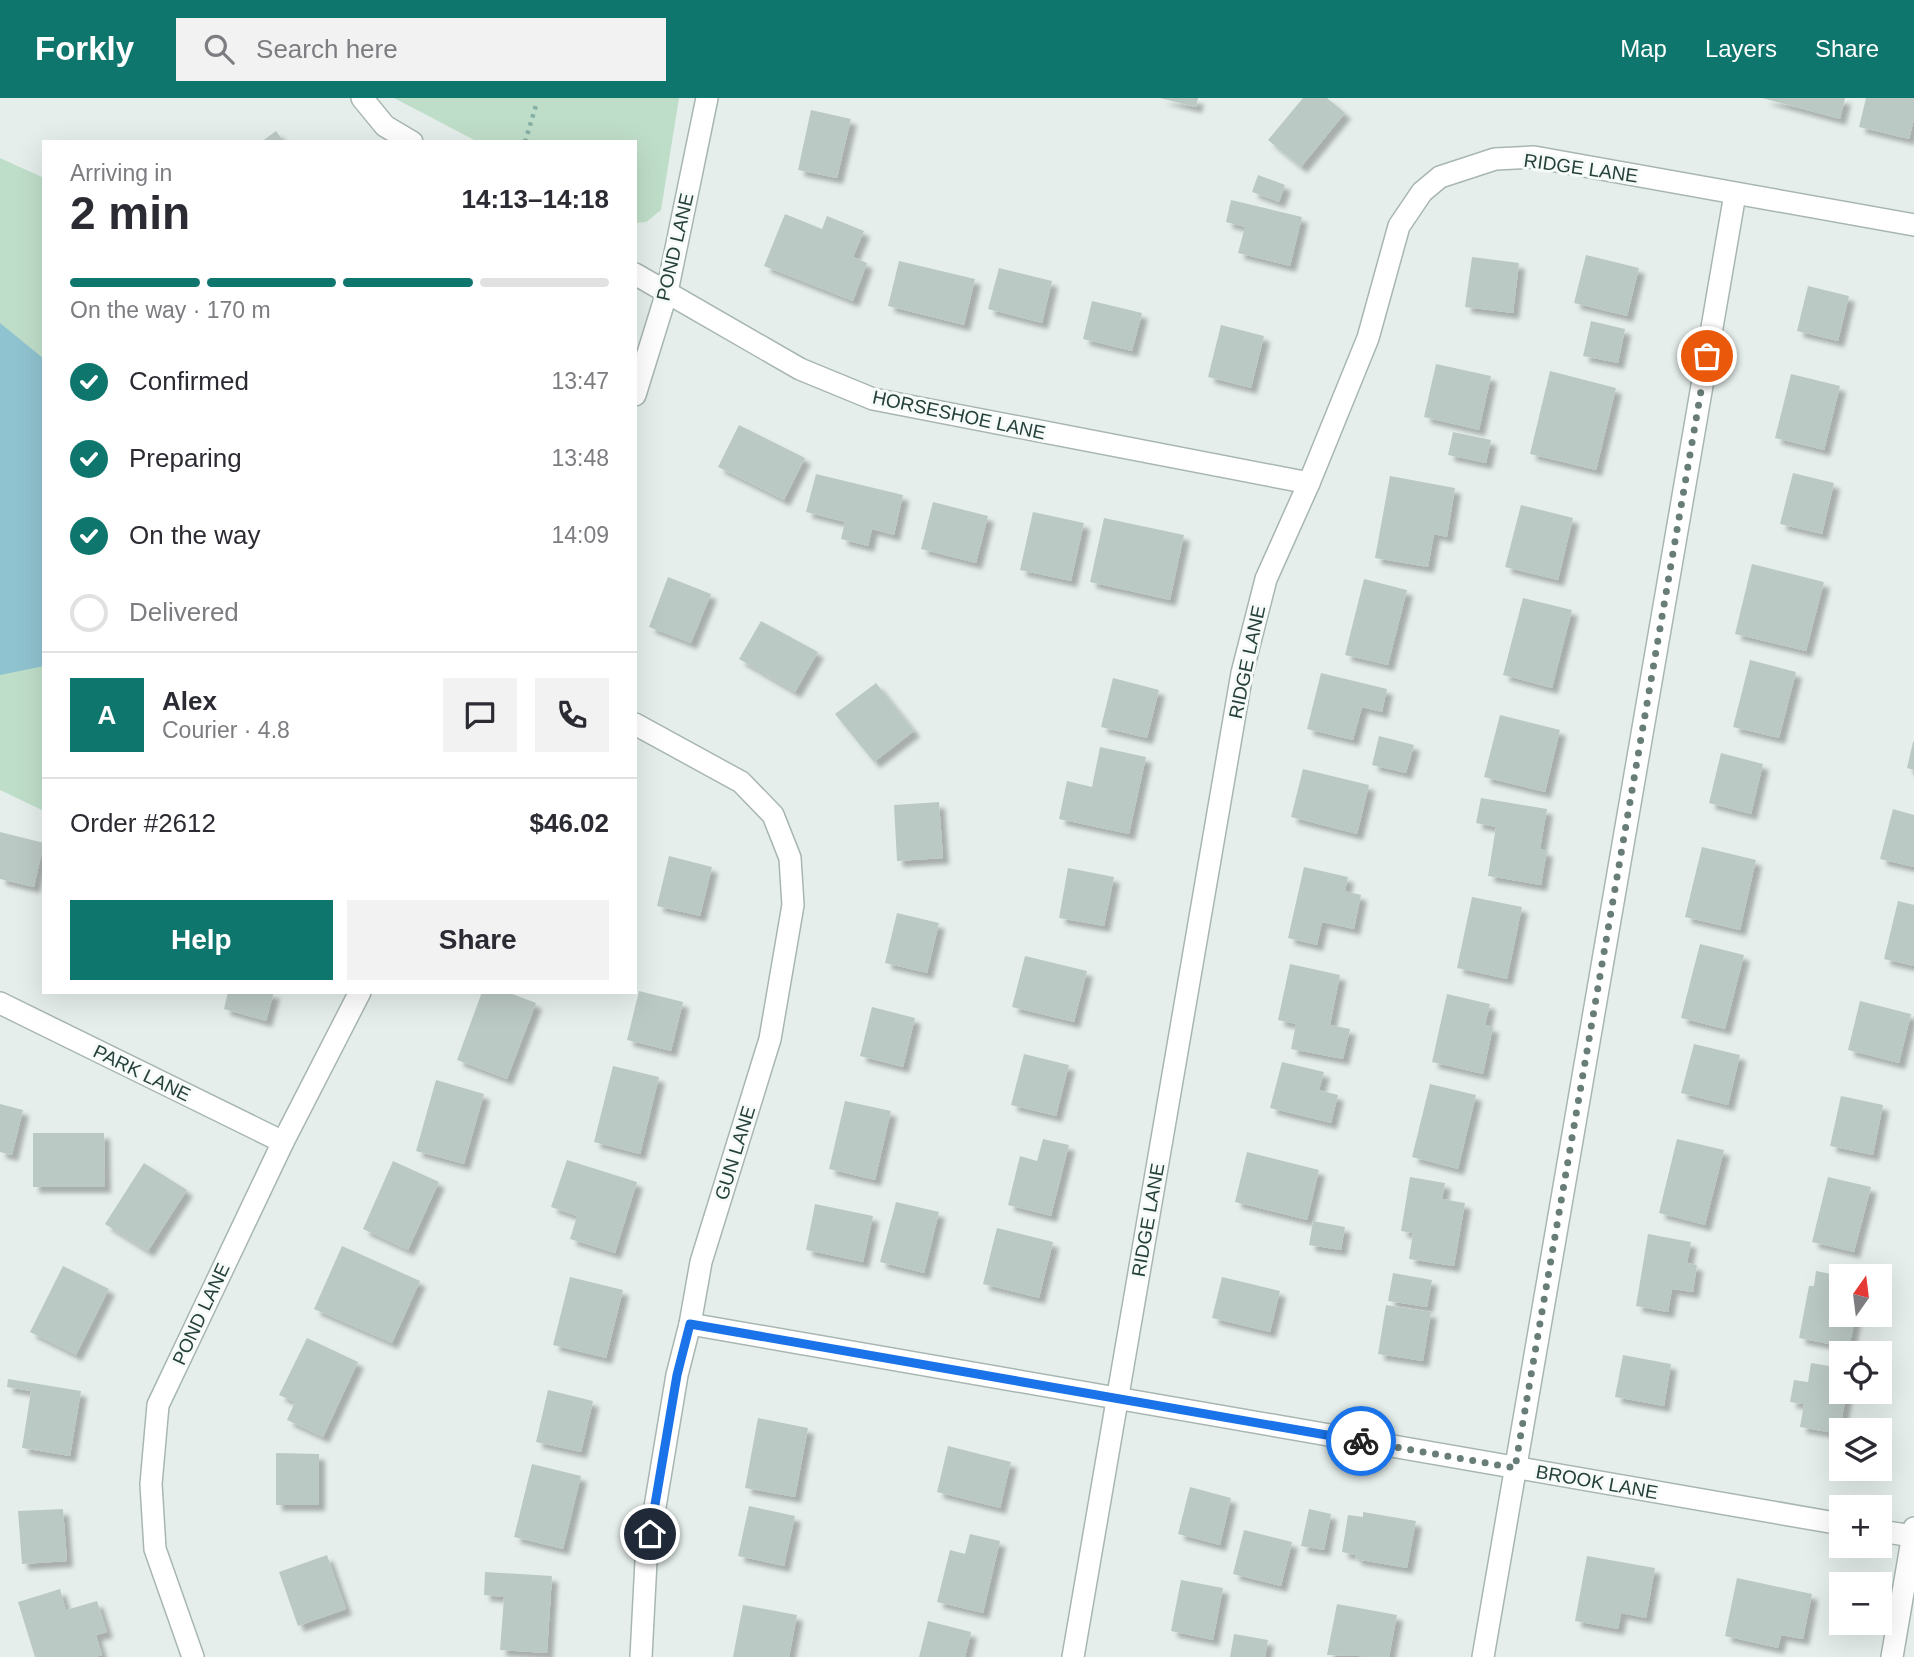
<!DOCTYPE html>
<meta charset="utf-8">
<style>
:root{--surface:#fff;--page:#f2f2f3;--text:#2b2b33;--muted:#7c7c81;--line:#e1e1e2;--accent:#0f766e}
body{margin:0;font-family:Arial,sans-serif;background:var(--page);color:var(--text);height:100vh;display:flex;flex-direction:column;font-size:26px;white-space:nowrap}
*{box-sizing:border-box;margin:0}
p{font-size:23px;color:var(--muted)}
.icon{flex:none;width:38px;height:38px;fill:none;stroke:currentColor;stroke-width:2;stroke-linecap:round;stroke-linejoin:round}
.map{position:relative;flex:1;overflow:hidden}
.drawer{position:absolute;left:42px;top:42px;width:595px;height:854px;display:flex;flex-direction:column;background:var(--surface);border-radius:0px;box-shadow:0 7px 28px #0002}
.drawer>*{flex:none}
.needle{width:46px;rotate:14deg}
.buttons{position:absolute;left:1829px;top:1166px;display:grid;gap:14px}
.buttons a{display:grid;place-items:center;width:63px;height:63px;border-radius:0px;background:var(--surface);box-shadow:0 7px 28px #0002;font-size:35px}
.pin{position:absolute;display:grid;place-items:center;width:60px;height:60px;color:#fff;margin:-30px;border:4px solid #fff;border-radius:50%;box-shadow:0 2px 7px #0007}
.courier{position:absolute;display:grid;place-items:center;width:70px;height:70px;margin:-35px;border:5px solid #1a73e8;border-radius:50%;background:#fff;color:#222;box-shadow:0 2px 9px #0007}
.summary em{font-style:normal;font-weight:700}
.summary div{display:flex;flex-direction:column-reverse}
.summary{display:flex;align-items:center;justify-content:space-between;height:119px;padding:0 28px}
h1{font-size:46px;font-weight:700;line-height:52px}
.bar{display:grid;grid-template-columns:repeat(4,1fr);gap:10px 7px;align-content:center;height:84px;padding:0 28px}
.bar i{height:9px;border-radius:5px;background:var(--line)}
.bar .selected{background:var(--accent)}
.bar p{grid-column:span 4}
.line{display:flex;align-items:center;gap:18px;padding:0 28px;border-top:2px solid var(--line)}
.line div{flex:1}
.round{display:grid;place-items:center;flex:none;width:74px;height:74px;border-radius:0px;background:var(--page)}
ol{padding:0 28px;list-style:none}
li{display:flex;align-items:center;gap:21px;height:77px}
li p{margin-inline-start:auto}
li .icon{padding:7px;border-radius:50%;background:var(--accent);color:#fff;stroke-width:4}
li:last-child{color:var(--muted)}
li i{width:38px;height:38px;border:4px solid var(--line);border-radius:50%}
.button{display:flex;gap:14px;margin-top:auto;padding:14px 28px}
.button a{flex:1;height:80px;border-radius:0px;background:var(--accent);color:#fff;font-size:28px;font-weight:700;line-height:80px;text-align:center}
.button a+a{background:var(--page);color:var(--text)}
header{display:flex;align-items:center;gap:42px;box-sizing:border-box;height:98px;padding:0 35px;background:var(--accent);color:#fff}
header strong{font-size:33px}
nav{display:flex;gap:38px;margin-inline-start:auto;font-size:24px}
.search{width:490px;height:63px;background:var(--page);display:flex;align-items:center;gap:18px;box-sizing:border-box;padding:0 24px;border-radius:0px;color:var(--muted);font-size:26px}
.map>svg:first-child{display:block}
.green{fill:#bfdec9}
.water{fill:#90c3d0}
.building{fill:#bbc9c4;filter:url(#shadow)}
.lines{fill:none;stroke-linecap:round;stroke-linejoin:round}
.minor-casing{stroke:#a8b6b2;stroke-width:24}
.path{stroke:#87b0a5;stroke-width:4.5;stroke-dasharray:3.5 5;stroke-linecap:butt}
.minor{stroke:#fff;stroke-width:21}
.done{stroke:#687d78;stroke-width:7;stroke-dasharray:0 12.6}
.route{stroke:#1a73e8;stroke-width:9}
.labels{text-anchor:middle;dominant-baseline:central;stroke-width:6;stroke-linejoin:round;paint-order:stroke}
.street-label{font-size:19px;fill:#25403a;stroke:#f6faf8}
</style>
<header>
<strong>Forkly</strong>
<div class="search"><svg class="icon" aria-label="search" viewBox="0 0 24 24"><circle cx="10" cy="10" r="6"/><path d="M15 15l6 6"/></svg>Search here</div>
<nav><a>Map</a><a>Layers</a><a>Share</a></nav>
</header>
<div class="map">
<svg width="1914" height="1559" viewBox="0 0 1914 1559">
<defs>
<filter id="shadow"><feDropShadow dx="6" dy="6" stdDeviation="2" flood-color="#0004"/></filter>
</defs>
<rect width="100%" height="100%" fill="#e5eeeb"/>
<g class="green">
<polygon points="394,0 679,0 661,112 646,124 635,125 635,44 478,44"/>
<polygon points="0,60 44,80 44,713 0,692"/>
</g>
<polygon class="water" points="0,225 44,261 44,568 0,577"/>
<g class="building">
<polygon points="1160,0 1198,0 1196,9"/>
<polygon points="1303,0 1327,0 1345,15 1301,69 1268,42"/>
<polygon points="1762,0 1845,0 1840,21"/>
<polygon points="1866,0 1914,0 1914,21 1909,41 1859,29"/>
<polygon points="811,12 851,21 837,80 798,72"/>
<polygon points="276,33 284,44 261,44"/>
<polygon points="1258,77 1285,87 1279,104 1252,94"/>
<polygon points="1231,102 1302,119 1290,168 1238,155 1245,129 1226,124"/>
<polygon points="785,116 822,131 827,118 864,133 853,159 867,165 853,203 764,168"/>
<polygon points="1586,157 1639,170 1627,218 1574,205"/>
<polygon points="1472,159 1519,165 1513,215 1465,209"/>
<polygon points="899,163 975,181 964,227 888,208"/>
<polygon points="999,170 1052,183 1042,225 988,211"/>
<polygon points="1808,188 1849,198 1838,243 1797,233"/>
<polygon points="1092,203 1142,215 1132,253 1083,241"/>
<polygon points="1591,223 1625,231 1618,265 1583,258"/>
<polygon points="1221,227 1264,238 1251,290 1208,279"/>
<polygon points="1436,266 1491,278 1479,332 1424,319"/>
<polygon points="1550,273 1616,290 1596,372 1530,356"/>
<polygon points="1791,276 1840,288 1824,352 1775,340"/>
<polygon points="739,327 805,360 784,402 718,369"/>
<polygon points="1453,334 1491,342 1486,365 1448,357"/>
<polygon points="1793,375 1834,385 1822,436 1780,426"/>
<polygon points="816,376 903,397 894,437 872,431 868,448 841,441 845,424 806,414"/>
<polygon points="1390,378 1455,390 1447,439 1434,436 1428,469 1375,460"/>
<polygon points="933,404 988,418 976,465 921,451"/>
<polygon points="1521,407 1573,420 1558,482 1505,469"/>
<polygon points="1033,414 1084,425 1071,483 1020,472"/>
<polygon points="1104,420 1184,437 1170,502 1090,484"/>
<polygon points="1752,466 1824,484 1806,553 1735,536"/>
<polygon points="668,479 711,496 691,545 649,529"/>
<polygon points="1364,481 1407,492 1388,567 1345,557"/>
<polygon points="1523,500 1572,512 1552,590 1503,577"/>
<polygon points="761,523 818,554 795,594 739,561"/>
<polygon points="1750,562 1796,574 1779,640 1733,629"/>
<polygon points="1321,575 1387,591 1382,614 1362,609 1353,642 1307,631"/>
<polygon points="1113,580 1159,592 1147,640 1101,629"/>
<polygon points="876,585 914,633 874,664 835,616"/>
<polygon points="1500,617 1560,632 1545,694 1484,679"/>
<polygon points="1379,638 1414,647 1406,675 1372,667"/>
<polygon points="1913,644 1914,644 1914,672 1907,670"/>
<polygon points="1100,649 1146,659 1129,736 1059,721 1067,683 1092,689"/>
<polygon points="1721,655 1763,666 1751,716 1709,705"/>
<polygon points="1303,671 1369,687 1357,736 1291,719"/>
<polygon points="1481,700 1547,711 1540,751 1547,753 1541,787 1488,778 1496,729 1476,725"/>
<polygon points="939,704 943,760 897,763 894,707"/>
<polygon points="1893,711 1914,717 1914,769 1880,761"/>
<polygon points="0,734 44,745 34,789 0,781"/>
<polygon points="1702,749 1756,762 1740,832 1685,819"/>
<polygon points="669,758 712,769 700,818 657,808"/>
<polygon points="1304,769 1348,779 1345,793 1361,797 1354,831 1322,824 1317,847 1288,840"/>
<polygon points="1068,770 1114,779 1104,828 1059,820"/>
<polygon points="1472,799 1522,809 1507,881 1457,870"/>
<polygon points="1898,803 1914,807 1914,868 1884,861"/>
<polygon points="897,815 939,825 927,875 885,865"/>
<polygon points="1700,846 1744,857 1725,931 1681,920"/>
<polygon points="1025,858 1087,873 1074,924 1012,909"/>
<polygon points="1290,866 1340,877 1330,927 1350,931 1343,961 1291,951 1296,926 1278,922"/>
<polygon points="639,893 683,904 671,953 627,942"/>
<polygon points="228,894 274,894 266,923 224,911"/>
<polygon points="482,894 507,894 536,905 507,981 457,962"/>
<polygon points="1447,896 1490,906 1485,927 1493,929 1483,976 1432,964"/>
<polygon points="1860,903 1911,916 1899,965 1848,952"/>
<polygon points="872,909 915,920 903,969 860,958"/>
<polygon points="1694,946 1740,957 1728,1007 1681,995"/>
<polygon points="1024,956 1069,967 1056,1018 1011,1007"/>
<polygon points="1282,964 1324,974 1319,992 1338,997 1331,1025 1270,1010"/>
<polygon points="613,968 659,979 640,1056 594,1044"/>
<polygon points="436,982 484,996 464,1066 416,1053"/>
<polygon points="1430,986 1476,997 1458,1071 1412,1059"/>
<polygon points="1841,998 1883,1007 1873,1057 1830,1048"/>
<polygon points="845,1003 891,1013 875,1082 829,1071"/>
<polygon points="0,1006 23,1012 12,1057 0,1054"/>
<polygon points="33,1035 104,1035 105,1089 33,1089"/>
<polygon points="1043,1041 1069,1047 1051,1118 1008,1107 1020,1058 1037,1063"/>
<polygon points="1677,1041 1724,1052 1705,1127 1659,1115"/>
<polygon points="1247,1054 1319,1072 1307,1122 1235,1104"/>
<polygon points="567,1062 637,1084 615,1155 570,1141 577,1118 551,1109"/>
<polygon points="393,1063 439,1084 408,1152 363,1131"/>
<polygon points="144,1065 187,1092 148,1153 105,1126"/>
<polygon points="1410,1079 1445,1085 1442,1101 1465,1105 1454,1168 1409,1161 1413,1135 1401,1133"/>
<polygon points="1828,1079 1871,1089 1854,1154 1812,1144"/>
<polygon points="896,1104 939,1114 924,1175 880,1164"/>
<polygon points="815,1106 873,1118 863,1164 806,1152"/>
<polygon points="1313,1123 1345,1129 1341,1152 1309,1147"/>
<polygon points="997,1130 1053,1144 1039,1200 983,1186"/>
<polygon points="1648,1136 1691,1144 1687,1165 1697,1167 1693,1194 1672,1191 1668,1214 1636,1208"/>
<polygon points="342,1148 420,1183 392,1245 314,1211"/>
<polygon points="63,1168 109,1191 76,1257 30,1234"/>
<polygon points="1816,1173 1841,1178 1841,1216 1856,1216 1849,1250 1799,1240 1809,1188 1814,1188"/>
<polygon points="1393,1175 1432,1182 1427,1209 1388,1203"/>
<polygon points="570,1179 623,1192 606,1260 553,1247"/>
<polygon points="1222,1179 1280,1193 1270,1234 1212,1220"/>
<polygon points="1386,1207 1431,1214 1423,1263 1378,1256"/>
<polygon points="307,1240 358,1264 323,1339 287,1322 295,1304 279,1297"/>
<polygon points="1623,1257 1671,1266 1664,1308 1615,1299"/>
<polygon points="1811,1265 1841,1270 1841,1293 1847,1293 1839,1336 1800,1329 1804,1306 1790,1304 1794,1282 1808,1284"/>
<polygon points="8,1281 81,1293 70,1358 22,1350 31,1293 7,1289"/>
<polygon points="548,1292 593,1303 581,1354 536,1344"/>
<polygon points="758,1320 808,1330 795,1399 745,1390"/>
<polygon points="948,1348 1011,1364 1000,1410 937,1394"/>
<polygon points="276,1355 319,1356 319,1407 276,1407"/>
<polygon points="532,1366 581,1378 563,1451 514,1439"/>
<polygon points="1190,1389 1231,1400 1220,1447 1178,1436"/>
<polygon points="749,1408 795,1418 784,1468 738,1458"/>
<polygon points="63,1411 67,1463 22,1466 18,1413"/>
<polygon points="1309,1411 1331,1416 1324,1452 1301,1448"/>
<polygon points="1363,1414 1416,1423 1407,1470 1355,1461 1356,1457 1342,1454 1348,1417 1363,1419"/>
<polygon points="1244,1432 1292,1444 1281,1488 1233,1476"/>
<polygon points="970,1436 1000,1443 983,1515 937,1504 950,1452 965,1456"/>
<polygon points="327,1457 346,1511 298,1528 279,1474"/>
<polygon points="1587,1458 1655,1470 1646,1520 1621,1515 1618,1531 1575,1523"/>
<polygon points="485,1474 552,1478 547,1555 500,1552 504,1499 484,1497"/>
<polygon points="1737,1480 1812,1496 1803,1541 1781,1537 1778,1550 1725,1538"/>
<polygon points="1181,1482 1223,1490 1213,1542 1171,1533"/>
<polygon points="60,1491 66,1512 97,1503 107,1534 96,1537 102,1557 95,1559 35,1559 18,1504"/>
<polygon points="1337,1506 1397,1517 1389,1559 1327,1557"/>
<polygon points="743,1507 797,1517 789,1559 733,1559"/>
<polygon points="928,1523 971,1534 965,1559 919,1559"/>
<polygon points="1234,1536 1268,1542 1265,1559 1230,1559"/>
</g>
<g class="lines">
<defs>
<g id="minor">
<polyline points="362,0 385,28 412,44"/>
<polyline points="635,176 800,271 873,301 1309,385"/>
<polyline points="635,297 667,194 707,0"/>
<polyline points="635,626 741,684 773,717 790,760 793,807 770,941 701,1164 690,1226 677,1277 646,1463 641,1559"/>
<polyline points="0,905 283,1044"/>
<polyline points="690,1226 1841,1426"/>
<polyline points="1880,1433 1913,1438"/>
<polyline points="193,1559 155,1451 151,1386 158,1307 283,1044 360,894"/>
<polyline points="1073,1559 1242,575 1266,481 1309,385 1368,240 1399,128 1422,94 1440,79 1495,61 1534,59 1914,127"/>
<polyline points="1483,1559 1735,96"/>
<polyline points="1892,1559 1914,1430"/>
</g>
</defs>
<use href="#minor" class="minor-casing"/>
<polyline class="path" points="525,44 537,4"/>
<use href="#minor" class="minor"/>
</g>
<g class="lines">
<polyline class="done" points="1361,1343 1515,1370 1707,258"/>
<polyline class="route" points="650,1436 677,1277 690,1226 1361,1343"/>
</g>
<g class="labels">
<g class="street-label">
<text transform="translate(1581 70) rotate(8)">RIDGE LANE</text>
<text transform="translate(675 149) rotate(-77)">POND LANE</text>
<text transform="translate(959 317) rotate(12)">HORSESHOE LANE</text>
<text transform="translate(1247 564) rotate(-78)">RIDGE LANE</text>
<text transform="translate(142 975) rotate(26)">PARK LANE</text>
<text transform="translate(735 1055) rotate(-73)">GUN LANE</text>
<text transform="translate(1148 1122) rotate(-80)">RIDGE LANE</text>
<text transform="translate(201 1216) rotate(-65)">POND LANE</text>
<text transform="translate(1597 1384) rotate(10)">BROOK LANE</text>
</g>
</g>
</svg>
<div class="buttons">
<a><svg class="needle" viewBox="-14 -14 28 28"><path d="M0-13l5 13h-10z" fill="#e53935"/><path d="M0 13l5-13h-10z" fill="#7c7c81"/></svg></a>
<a><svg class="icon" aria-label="locate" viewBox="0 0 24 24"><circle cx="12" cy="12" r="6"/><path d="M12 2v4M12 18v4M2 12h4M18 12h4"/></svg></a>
<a><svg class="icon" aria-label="layers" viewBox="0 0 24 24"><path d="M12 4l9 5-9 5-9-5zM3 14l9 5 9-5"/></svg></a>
<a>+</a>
<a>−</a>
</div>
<div class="pin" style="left:1707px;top:258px;background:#ea580c"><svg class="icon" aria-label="bag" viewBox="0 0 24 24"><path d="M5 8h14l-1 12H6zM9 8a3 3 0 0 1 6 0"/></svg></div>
<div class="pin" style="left:650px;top:1436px;background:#1f2937"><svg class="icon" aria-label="home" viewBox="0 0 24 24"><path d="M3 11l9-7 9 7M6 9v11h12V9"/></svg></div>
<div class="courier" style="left:1361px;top:1343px"><svg class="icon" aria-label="bike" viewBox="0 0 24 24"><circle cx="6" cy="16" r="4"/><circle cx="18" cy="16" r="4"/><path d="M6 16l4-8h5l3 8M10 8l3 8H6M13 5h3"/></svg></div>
<section class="drawer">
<div class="summary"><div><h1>2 min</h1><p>Arriving in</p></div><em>14:13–14:18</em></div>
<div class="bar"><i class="selected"></i><i class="selected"></i><i class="selected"></i><i></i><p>On the way · 170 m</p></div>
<ol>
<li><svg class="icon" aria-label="check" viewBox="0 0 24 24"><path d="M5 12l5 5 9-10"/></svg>Confirmed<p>13:47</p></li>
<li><svg class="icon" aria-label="check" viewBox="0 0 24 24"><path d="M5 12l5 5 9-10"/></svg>Preparing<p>13:48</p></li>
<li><svg class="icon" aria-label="check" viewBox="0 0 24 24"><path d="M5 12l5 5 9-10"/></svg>On the way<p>14:09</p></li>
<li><i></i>Delivered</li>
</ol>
<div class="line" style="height:126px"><b class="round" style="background:var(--accent);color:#fff">A</b><div><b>Alex</b><p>Courier · 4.8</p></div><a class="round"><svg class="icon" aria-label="chat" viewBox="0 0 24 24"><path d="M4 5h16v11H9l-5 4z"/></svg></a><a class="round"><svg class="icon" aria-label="phone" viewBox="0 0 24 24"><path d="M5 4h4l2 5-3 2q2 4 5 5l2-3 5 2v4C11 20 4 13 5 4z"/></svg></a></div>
<div class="line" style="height:91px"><div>Order #2612</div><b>$46.02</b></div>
<div class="button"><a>Help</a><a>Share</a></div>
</section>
</div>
